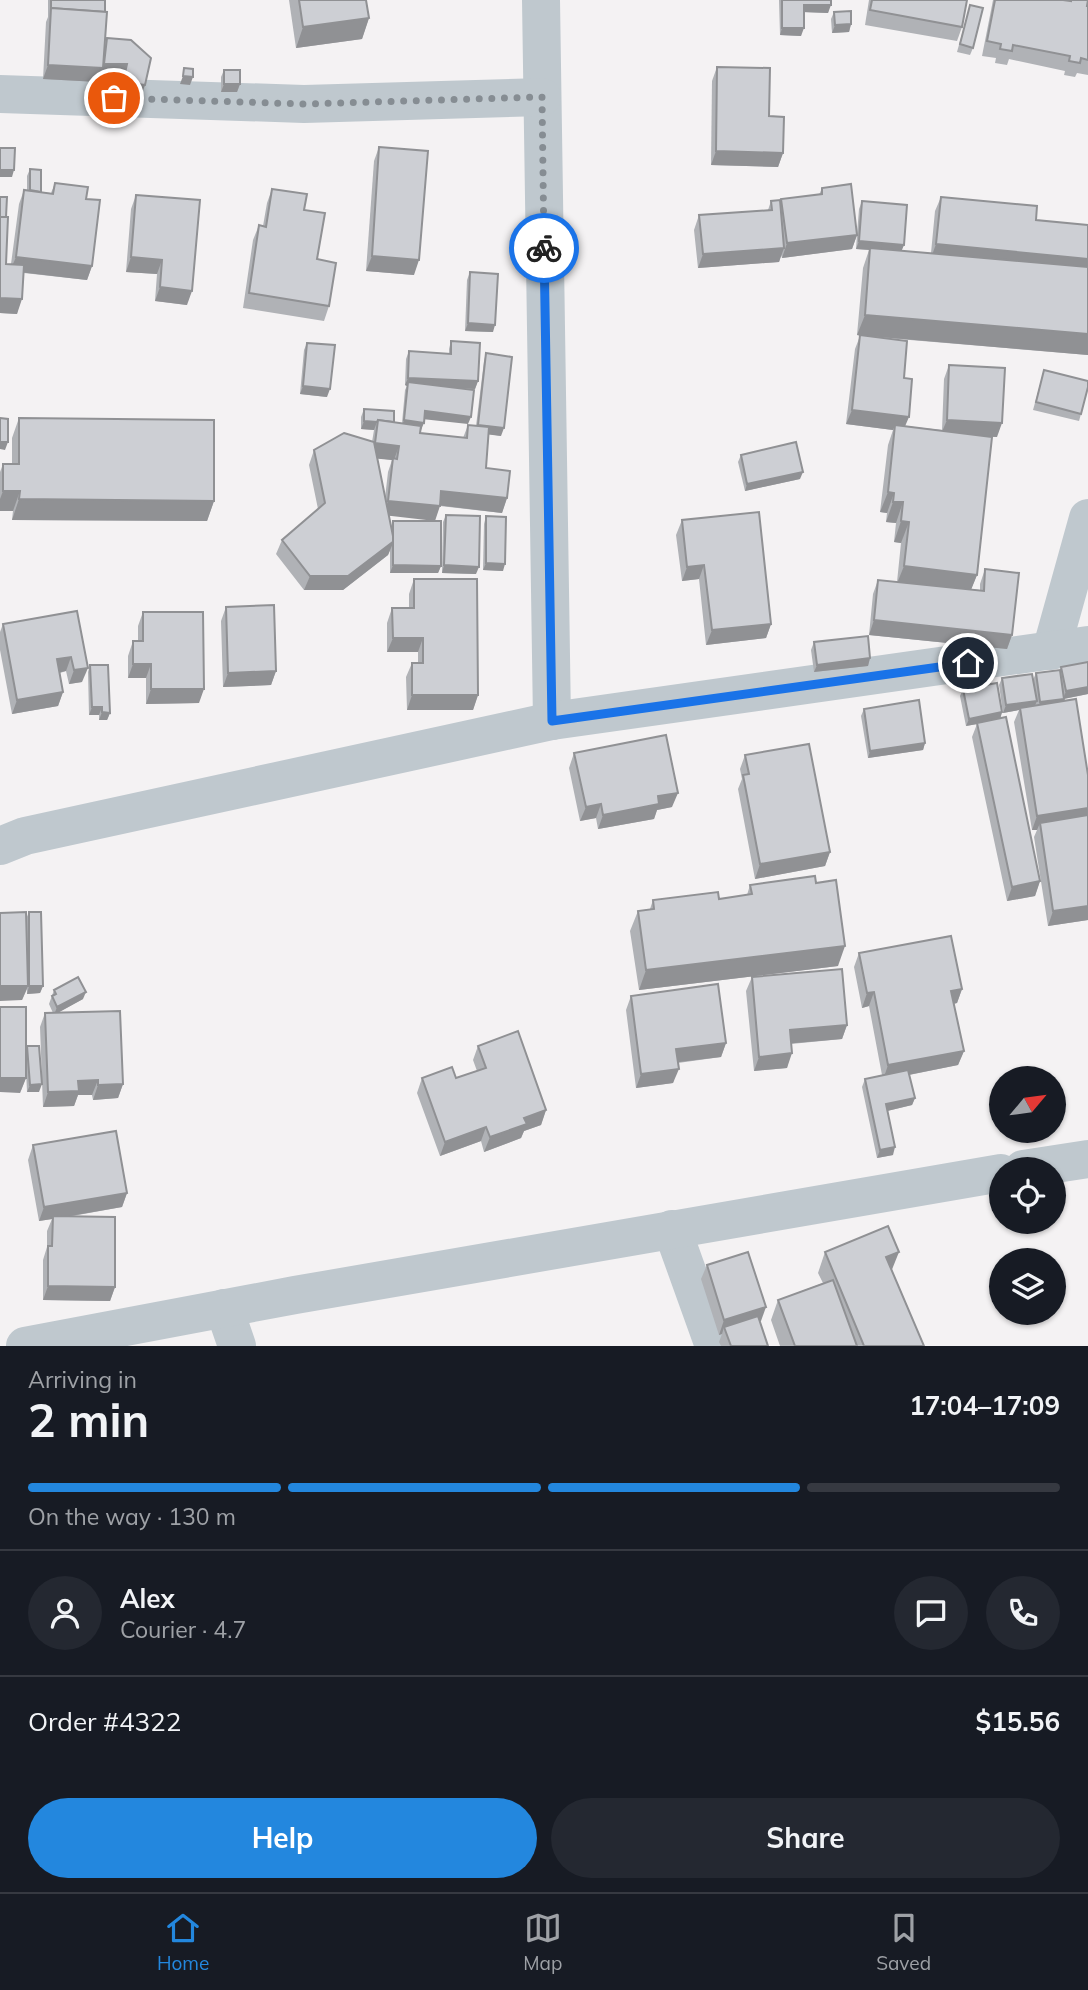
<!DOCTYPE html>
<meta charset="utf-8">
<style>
:root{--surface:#171b24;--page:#242831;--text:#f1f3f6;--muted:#9ea1a6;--line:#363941;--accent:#2387de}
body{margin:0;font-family:Mulish,sans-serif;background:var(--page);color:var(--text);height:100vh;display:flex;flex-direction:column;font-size:26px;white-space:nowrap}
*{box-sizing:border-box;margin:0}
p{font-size:23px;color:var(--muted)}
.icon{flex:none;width:38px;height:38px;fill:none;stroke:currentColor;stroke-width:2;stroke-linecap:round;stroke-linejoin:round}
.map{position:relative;height:1346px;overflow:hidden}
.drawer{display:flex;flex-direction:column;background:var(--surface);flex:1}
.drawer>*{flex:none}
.needle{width:46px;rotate:61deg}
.tools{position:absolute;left:989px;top:1066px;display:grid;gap:14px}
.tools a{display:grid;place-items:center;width:77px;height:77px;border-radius:50%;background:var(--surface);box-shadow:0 2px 5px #0004;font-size:35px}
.pin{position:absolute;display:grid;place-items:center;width:60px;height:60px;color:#fff;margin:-30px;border:4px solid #fff;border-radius:50%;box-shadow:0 2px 7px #0007}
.courier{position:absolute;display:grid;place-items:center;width:70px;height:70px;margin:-35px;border:5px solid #1a73e8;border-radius:50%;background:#fff;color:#222;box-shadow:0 2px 9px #0007}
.head em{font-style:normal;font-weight:700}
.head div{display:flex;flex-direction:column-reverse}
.head{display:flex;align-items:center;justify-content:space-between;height:119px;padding:0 28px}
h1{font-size:46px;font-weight:700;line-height:52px}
.bar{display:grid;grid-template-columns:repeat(4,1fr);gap:10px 7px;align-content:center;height:84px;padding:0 28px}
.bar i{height:9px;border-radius:5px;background:var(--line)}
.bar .on{background:var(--accent)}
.bar p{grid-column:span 4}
.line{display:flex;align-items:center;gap:18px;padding:0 28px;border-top:2px solid var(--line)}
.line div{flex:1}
.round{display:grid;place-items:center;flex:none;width:74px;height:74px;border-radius:37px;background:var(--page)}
.action{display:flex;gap:14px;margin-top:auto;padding:14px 28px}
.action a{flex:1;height:80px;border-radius:42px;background:var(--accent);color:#fff;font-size:28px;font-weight:700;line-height:80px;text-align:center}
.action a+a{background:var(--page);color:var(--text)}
.tab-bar{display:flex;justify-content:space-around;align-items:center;height:98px;border-top:2px solid var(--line);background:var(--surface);font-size:19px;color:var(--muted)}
.tab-bar a{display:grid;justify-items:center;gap:4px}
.tab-bar .on{color:var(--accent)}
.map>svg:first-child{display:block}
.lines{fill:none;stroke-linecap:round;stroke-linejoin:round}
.minor{stroke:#bfc8ce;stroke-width:38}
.wall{fill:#b0b2b6;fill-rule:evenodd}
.shaded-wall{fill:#909194}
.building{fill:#cdcfd4;stroke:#909194;stroke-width:2}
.done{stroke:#868d93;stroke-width:7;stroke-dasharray:0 12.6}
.route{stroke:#1a73e8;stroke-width:9}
</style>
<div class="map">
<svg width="1088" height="1346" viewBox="0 0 1088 1346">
<rect width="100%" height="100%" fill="#f4f2f3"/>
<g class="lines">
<g class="minor">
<polyline points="541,0 552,721"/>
<polyline points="0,94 304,104 542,97"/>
<polyline points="1051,651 1088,518"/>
<polyline points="0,846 25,836 552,721 1088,645"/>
<polyline points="1023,1169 1088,1159"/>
<polyline points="672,1229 714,1346"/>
<polyline points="224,1308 237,1346"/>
<polyline points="25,1346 295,1295 1001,1173"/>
</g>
</g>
<g class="wall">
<polygon points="48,0 105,0 105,45 107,38 145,85 142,93 120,90 124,72 102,71 98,82 43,79 46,22 48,17"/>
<polygon points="289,0 366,0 369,18 362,39 296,48"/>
<polygon points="779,0 831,0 828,13 804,12 801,36 780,35"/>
<polygon points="869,0 967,0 962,27 957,41 865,25"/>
<polygon points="993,0 1063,0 1088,6 1088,75 1077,73 1075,77 1064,75 1065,71 1009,59 1007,65 995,63 996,58 982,56"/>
<polygon points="970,5 973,48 970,55 957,52"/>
<polygon points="834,12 851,24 849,32 832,33 831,19"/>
<polygon points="717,67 769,116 783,153 778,167 711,165 712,81"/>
<polygon points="224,70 240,84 237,92 221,92 221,77"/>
<polygon points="379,147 414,275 366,271 374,161"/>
<polygon points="30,169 41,192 51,193 55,183 86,199 92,266 87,280 24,273 17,314 0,313 6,217 6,264 11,264 19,204 24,190 27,190 27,176"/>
<polygon points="822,188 857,234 859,209 862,201 904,245 901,251 931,253 935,211 941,197 1036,220 1088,225 1088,355 874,337 904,378 905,426 942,430 944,379 949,365 997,437 992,437 977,575 971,589 980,590 980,584 985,569 1012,635 1007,649 869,635 873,594 878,580 897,582 901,543 894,542 896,523 886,522 887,513 880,512 888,445 893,430 846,424 855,349 860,336 857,335 863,268 869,250 856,249 857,235 852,249 782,258 781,255 779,262 698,268 694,230 699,215 768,210 771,201 780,203 781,199 819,195"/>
<polygon points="272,189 304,210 329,306 324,321 243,308 253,240 259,225 263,226 267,203"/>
<polygon points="136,195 187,305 155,301 157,274 126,272 131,209"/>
<polygon points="470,272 493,332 465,331 467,280"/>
<path d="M451 341 478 381 475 389 456 388 424 419 420 433 463 438 468 425 476 426 484 361 486 353 501 436 489 434 486 468 507 498 502 513 440 506 389 516 391 527 393 521 441 566 438 573H390V550L388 555 343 590H304L276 554 282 540 318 509 309 465 314 450 372 442 374 430 361 429V417L364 409 394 422 402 423 405 390 407 386 405 385 406 359 409 351 449 354V349ZM377 458 392 460 388 472 385 498Z"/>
<polygon points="307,343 327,397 300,394 304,350"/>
<polygon points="1044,370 1081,414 1079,421 1033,410"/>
<polygon points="19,418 214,501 207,521 12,520 13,511 0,511 0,472 3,464 12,464 12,438"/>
<polygon points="741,455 800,479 745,491 738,462"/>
<polygon points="446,515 476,574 442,573 443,522"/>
<polygon points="486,516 503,571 483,570 484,524"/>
<polygon points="682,520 771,624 766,638 706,645 699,579 682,581 676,535"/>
<polygon points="414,579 478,695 473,710 407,710 406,677 412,663 418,663 418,652 387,652 387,623 392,608 409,608 409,594"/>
<polygon points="226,607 276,671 271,685 223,687 221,621"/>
<polygon points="77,611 82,682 69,684 66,671 60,673 63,692 58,706 12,714 0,650 0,632 3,624"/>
<polygon points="143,612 199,703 146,704 146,678 128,678 128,656 133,641 138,641 138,626"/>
<polygon points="814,642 870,658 868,666 814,672 811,650"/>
<polygon points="1088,662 1088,694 1064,699 1063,701 1088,775 1088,920 1048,926 1034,837 1037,830 1032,830 1014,722 1019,710 1003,713 999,685 1002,678 1033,680 1036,673 1060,670 1061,667"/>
<polygon points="90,665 110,713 107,720 99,720 99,715 89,715 88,672"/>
<polygon points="963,689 1002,712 1000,718 1040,881 1035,896 1007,901 972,737 977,724 966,726 960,696"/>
<polygon points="864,709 925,743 923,750 868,758 861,716"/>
<polygon points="574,753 672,807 657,810 654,819 598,829 596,818 580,821 569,768"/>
<polygon points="745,755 830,852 825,866 755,879 738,789 742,779 740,769"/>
<polygon points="816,883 838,966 639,990 630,931 638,911 650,909 653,900 719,899 747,895 750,885"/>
<polygon points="29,912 43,986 40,993 27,994 27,989 22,1000 26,919"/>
<polygon points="859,953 962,989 957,1003 954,1004 964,1051 958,1065 909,1075 915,1098 912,1105 887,1111 893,1155 877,1158 862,1087 865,1079 882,1075 869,1006 862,1008 854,967"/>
<polygon points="752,977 847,1025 842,1039 791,1044 787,1068 754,1071 746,991"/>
<polygon points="54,990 83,999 59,1012 123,1084 118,1098 93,1100 92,1095 78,1095 74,1106 43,1107 40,1027 45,1013 53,1013 49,1004"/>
<polygon points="631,996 726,1043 721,1057 678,1063 673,1083 636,1088 626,1010"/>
<polygon points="27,1046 39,1092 27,1092 26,1069 26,1078 20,1093 26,1050"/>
<polygon points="478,1046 546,1110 541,1125 524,1131 521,1138 484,1152 481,1141 440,1156 417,1093 422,1078 456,1078 477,1071 473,1060"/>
<polygon points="33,1145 127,1193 122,1207 67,1217 115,1287 110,1301 43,1300 43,1260 47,1247 47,1231 52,1219 39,1221 28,1160"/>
<polygon points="825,1252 892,1270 924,1346 780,1346 771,1320 778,1300 823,1283 818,1273"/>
<polygon points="707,1265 761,1321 760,1321 768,1346 721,1346 719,1342 722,1334 719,1335 701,1279"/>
</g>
<g class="shaded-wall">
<polygon points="804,5 831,5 828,13 802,12"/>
<polygon points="369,18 362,39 296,48 303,27"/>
<polygon points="851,24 849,32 832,33 835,25"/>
<polygon points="782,28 804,28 801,36 780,35"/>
<polygon points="104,64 127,64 124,72 102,71 98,82 43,79 48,65 103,68"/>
<polygon points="183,76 193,77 190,85 180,84"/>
<polygon points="123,82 145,85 142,93 120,90"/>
<polygon points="224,84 240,84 237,92 221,92"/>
<polygon points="716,151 783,153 778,167 711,165"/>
<polygon points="0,170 14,170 12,177 0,177"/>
<polygon points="857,235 852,249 782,258 787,243"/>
<polygon points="859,241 904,245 901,252 856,249"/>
<polygon points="936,244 1088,259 1088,273 931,258"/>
<polygon points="784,248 779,262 698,268 703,254"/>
<polygon points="372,256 419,260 414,275 366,271"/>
<polygon points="16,257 92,266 87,280 10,271"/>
<polygon points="131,257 162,260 157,274 126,272"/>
<polygon points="160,287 192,291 187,305 155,301"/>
<polygon points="0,298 22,299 17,314 0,313"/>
<polygon points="865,315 1088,334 1088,355 857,335"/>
<polygon points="468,323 495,325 493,332 465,331"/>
<polygon points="408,378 478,381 475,389 407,386 408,382 407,386 405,385"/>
<polygon points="303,386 330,389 327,397 300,394"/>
<polygon points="852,410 909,417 903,431 895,425 893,430 846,424"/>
<polygon points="425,411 471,417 468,424 422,419"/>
<polygon points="404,420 424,423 421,430 401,428"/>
<polygon points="947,420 1002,423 997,437 941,434"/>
<polygon points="364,421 377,422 374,430 361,429"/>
<polygon points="478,425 504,428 501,436 476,433"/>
<polygon points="0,442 8,442 5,450 0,449"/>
<polygon points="375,443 399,446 394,460 393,458 392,460 370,458"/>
<polygon points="803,472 800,479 745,491 747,484"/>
<polygon points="3,491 20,491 13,511 0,511 0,499"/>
<polygon points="441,491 507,498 502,513 436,505"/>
<polygon points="888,492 894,493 887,513 880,512"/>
<polygon points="19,499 214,501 207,521 12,520"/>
<polygon points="388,501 440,506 435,521 383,515"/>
<polygon points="893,502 903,502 896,523 886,522"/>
<polygon points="901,521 909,522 901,543 894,542"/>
<polygon points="394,541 388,555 343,590 304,590 310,576"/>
<polygon points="486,563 505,564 503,571 483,570"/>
<polygon points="393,565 441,566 438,573 390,573"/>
<polygon points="444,565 479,567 476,574 442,573"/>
<polygon points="704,565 699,579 682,581 687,567"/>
<polygon points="904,566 977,575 969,595 896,586"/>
<polygon points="874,620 1012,635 1007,649 869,635"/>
<polygon points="771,624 766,638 706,645 712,630"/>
<polygon points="393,638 423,638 418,652 387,652"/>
<polygon points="71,657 66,671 52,674 57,659"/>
<polygon points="870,658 868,666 814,672 817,665"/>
<polygon points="133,664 151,664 146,678 128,678"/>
<polygon points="88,668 82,682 69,684 74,670"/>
<polygon points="276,671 271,685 223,687 228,673"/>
<polygon points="1088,687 1088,694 1063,699 1066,691"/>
<polygon points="151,689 204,689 199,703 146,704"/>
<polygon points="63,692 58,706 12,714 17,700"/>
<polygon points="412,695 478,695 473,710 407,710"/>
<polygon points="1064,699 1061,706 1037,710 1040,702"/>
<polygon points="1037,701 1034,708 1020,708 1019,710 1003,713 1006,705"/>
<polygon points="92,707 102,707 99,715 89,715"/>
<polygon points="102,712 110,713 107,720 99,720"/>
<polygon points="1002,712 1000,720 966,726 969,719"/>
<polygon points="925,743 923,750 868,758 870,751"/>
<polygon points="678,793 672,807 657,810 654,819 598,829 603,815 658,796"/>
<polygon points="601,804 596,818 580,821 586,807"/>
<polygon points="1088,808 1088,822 1040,823 1037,830 1032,830 1037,816"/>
<polygon points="830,852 825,866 755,879 760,864"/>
<polygon points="1040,881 1035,896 1007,901 1012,887"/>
<polygon points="1088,906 1088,920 1048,926 1053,911"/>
<polygon points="845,946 838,966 639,990 646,970"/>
<polygon points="0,986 28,986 22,1000 0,1001"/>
<polygon points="29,986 43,986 40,993 27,994"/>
<polygon points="962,989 957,1003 946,1005 951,991"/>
<polygon points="86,992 83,999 54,1015 57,1007"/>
<polygon points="874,992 869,1006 862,1008 867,993"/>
<polygon points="847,1025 842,1039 784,1044 790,1030"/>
<polygon points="726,1043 721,1057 671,1063 676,1049"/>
<polygon points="964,1051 958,1065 883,1080 888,1065"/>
<polygon points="792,1053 787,1068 754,1071 759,1057"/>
<polygon points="679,1069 673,1083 636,1088 641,1074"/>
<polygon points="0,1078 26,1078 20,1093 0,1092"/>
<polygon points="98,1080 92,1095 78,1095 74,1106 43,1107 48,1092 78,1081"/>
<polygon points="42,1084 39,1092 27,1092 30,1085"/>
<polygon points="123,1084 118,1098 93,1100 98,1085"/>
<polygon points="915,1098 912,1105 883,1112 886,1104"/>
<polygon points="546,1110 541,1125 524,1131 521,1138 484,1152 490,1137 524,1118"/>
<polygon points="486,1127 481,1141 440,1156 445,1142"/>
<polygon points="895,1147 893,1155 877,1158 880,1150"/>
<polygon points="127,1193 122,1207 53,1219 53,1216 52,1219 39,1221 44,1207"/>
<polygon points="899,1252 891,1272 886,1257"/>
<polygon points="48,1286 115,1287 110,1301 43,1300"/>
<polygon points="766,1307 761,1321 726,1332 724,1327 722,1334 719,1335 724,1320"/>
</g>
<g class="building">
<polygon points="51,0 105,0 105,12 51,8 51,9"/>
<polygon points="299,0 366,0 369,18 303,27"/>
<polygon points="782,0 831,0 831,5 804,5 804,28 782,28"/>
<polygon points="872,0 967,0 962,27 870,10"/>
<polygon points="995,0 1063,0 1071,1 1071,0 1088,0 1087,6 1088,6 1088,60 1081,58 1080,63 1069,61 1070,56 1013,45 1012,51 1000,49 1001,44 987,41"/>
<polygon points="970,5 983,8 973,48 960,44"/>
<polygon points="51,8 107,12 103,68 48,65"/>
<polygon points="851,11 851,24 835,25 834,12"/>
<polygon points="107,38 131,40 151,58 145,85 123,82 127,64 104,64"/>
<polygon points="717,67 770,68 769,116 784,117 783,153 716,151"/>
<polygon points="184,68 193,69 193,77 183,76"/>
<rect x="224" y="70" width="16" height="14"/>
<polygon points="379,147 428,151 419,260 372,256"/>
<polygon points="0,148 15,148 14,170 0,170"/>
<polygon points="30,169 41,170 41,192 30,190"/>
<polygon points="55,183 88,187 86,199 100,200 92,266 16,257 24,190 53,194"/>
<polygon points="851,184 857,235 787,243 781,199 822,194 822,188"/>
<polygon points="272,189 307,194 304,210 325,213 317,259 336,263 329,306 249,293 259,225 266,227"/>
<polygon points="136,195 200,200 192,291 160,287 162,260 131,257"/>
<polygon points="0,197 7,197 6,217 0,217"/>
<polygon points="941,197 1037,206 1036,220 1088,225 1088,259 936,244"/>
<polygon points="780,200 784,248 703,254 699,215 772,210 771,201"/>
<polygon points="862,201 907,205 904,245 859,241"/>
<polygon points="0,217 8,217 6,264 24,265 22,299 0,298"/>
<polygon points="870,248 1088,267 1088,334 865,315"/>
<polygon points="470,272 498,274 495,325 468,323"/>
<polygon points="860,335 907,341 904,378 912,379 909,417 852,410"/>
<polygon points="451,341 480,343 478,381 408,378 409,351 451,354"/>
<polygon points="307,343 335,345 330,389 303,386"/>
<polygon points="486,353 512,357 504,428 478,425"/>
<polygon points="949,365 1005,368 1002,423 947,420"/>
<polygon points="1044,370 1088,381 1088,387 1081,414 1036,402"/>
<polygon points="408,382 474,390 471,417 425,411 424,423 404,420"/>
<polygon points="364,409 394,411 394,422 378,420 377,422 364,421"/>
<polygon points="0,418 8,419 8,442 0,442"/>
<polygon points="19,418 214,420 214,501 19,499 20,491 3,491 3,464 19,464"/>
<polygon points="378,420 421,426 420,433 467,438 468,425 489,427 486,468 510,471 507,498 441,491 440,506 388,501 393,458 397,459 399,446 375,443"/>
<polygon points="895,425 992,437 977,575 904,566 909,522 901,521 903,502 893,502 894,493 888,492"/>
<polygon points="344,433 374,442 394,541 348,576 310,576 282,540 325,503 314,450"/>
<polygon points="796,442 803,472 747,484 741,455"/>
<polygon points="759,512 771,624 712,630 704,565 687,567 682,520"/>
<polygon points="446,515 480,516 479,567 444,565"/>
<polygon points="486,516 506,517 505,564 486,563"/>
<polygon points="393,521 441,521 441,566 393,565"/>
<polygon points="985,569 1019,573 1012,635 874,620 878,580 984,591"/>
<polygon points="414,579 477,579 478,695 412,695 412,663 423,663 423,638 393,638 392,608 414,608"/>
<polygon points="274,605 276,671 228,673 226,607"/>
<polygon points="77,611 88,668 74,670 71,657 57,659 63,692 17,700 3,624"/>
<polygon points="143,612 203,612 204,689 151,689 151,664 133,664 133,641 143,641"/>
<polygon points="868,636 870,658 817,665 814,642"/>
<polygon points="1088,662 1088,687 1066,691 1061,667"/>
<polygon points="90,665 108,665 110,713 102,712 102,707 92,707"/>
<polygon points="1060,670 1064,699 1040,702 1036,673"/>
<polygon points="1032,674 1037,701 1006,705 1002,678"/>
<polygon points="997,683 1002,712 969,719 963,689"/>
<polygon points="1076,699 1088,775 1088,808 1037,816 1020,708"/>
<polygon points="919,700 925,743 870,751 864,709"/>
<polygon points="1006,717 1040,881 1012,887 977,723"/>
<polygon points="666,735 678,793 658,796 659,804 603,815 601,804 586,807 574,753"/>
<polygon points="809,744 830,852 760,864 743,775 749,774 745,755"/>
<polygon points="1088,815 1088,906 1053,911 1040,823"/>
<polygon points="815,876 816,883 836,880 845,946 646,970 638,911 654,909 653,900 718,892 719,899 752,894 750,885"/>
<polygon points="26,912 28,986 0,986 0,913"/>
<polygon points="29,912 41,912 43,986 29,986"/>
<polygon points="951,936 962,989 951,991 964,1051 888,1065 874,992 867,993 859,953"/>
<polygon points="842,969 847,1025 790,1030 792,1053 759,1057 752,977"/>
<polygon points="78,977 86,992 57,1007 52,996 56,994 54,990"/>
<polygon points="718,984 726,1043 676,1049 679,1069 641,1074 631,996"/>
<rect x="0" y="1007" width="26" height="71"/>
<polygon points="120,1011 123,1084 98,1085 98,1080 78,1081 79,1091 48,1092 45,1013"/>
<polygon points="518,1031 546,1110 524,1118 527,1124 490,1137 486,1127 445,1142 422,1078 452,1067 456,1078 486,1068 478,1046"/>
<polygon points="27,1046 39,1046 42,1084 30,1085"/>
<polygon points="908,1070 915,1098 886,1104 895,1147 880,1150 865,1079"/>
<polygon points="116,1131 127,1193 44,1207 33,1145"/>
<polygon points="53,1216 115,1217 115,1287 48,1286 48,1246 52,1246"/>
<polygon points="888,1226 899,1252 886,1257 924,1346 864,1346 825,1252"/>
<polygon points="748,1252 766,1307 724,1320 707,1265"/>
<polygon points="833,1280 857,1346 795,1346 778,1300"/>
<polygon points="758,1316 768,1346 731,1346 724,1327"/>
</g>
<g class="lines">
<polyline class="done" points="114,98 304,104 542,97 544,248"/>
<polyline class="route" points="544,248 552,721 968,663"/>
</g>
</svg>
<div class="tools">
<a><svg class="needle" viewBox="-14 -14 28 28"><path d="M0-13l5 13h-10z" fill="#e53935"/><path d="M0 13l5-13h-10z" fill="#9ea1a6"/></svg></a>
<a><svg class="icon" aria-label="locate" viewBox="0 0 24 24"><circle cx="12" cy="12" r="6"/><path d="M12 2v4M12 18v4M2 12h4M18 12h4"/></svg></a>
<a><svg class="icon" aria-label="layers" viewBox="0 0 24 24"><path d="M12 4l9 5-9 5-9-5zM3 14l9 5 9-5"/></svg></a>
</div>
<div class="pin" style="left:114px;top:98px;background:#ea580c"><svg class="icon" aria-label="bag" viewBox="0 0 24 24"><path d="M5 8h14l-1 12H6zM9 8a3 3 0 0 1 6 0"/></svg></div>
<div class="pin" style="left:968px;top:663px;background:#1f2937"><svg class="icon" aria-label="home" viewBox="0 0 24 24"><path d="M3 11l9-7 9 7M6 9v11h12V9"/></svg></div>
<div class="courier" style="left:544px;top:248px"><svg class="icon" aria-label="bike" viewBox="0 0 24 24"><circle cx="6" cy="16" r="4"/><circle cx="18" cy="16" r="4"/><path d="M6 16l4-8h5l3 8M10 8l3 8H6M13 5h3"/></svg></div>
</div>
<section class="drawer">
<div class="head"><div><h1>2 min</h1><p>Arriving in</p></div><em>17:04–17:09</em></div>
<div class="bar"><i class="on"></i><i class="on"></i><i class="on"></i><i></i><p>On the way · 130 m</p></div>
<div class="line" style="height:126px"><a class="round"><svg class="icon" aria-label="person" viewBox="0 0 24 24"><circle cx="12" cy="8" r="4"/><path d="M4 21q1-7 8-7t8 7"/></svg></a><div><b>Alex</b><p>Courier · 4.7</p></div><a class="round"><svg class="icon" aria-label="chat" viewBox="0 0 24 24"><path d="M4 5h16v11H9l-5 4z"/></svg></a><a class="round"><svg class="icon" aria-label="phone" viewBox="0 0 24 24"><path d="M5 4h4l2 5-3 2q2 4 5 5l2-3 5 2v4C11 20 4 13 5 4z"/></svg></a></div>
<div class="line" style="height:91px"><div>Order #4322</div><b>$15.56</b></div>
<div class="action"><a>Help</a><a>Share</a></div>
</section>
<nav class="tab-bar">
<a class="on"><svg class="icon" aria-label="home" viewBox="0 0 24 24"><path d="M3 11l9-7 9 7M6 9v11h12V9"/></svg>Home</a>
<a><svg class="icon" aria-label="map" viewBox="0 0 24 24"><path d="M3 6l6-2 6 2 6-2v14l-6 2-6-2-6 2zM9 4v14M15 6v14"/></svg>Map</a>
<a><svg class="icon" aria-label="saved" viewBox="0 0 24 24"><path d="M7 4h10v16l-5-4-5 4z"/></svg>Saved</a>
</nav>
